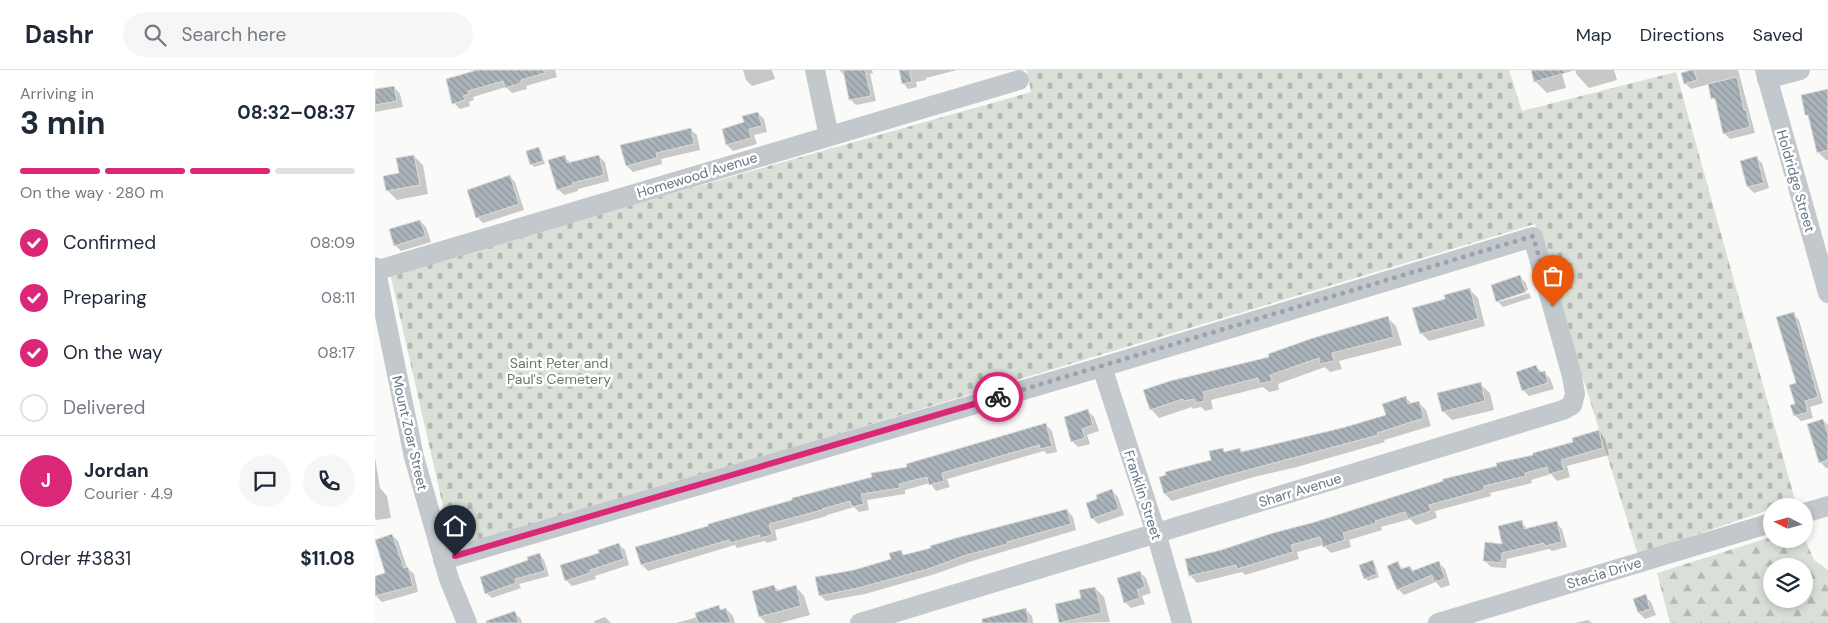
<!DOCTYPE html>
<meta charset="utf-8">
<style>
:root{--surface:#fff;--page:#f6f6f7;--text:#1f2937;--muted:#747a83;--line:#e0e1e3;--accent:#db2777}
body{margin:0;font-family:"DM Sans",sans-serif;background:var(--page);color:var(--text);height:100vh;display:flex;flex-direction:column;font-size:19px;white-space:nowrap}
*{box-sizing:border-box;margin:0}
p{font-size:16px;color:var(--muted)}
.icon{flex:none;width:28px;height:28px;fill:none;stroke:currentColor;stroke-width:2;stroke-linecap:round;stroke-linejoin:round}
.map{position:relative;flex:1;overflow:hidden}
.panel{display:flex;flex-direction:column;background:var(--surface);width:375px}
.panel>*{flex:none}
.needle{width:32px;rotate:276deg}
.buttons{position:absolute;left:1388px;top:428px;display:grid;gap:10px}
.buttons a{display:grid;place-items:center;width:50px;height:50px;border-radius:50%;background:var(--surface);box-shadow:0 2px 8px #0003;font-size:25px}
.pin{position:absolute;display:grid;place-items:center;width:42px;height:42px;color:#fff;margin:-51px -21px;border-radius:50% 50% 50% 0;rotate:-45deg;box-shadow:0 0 5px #0007}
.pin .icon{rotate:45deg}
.courier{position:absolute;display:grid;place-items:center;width:50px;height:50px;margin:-25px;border:4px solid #db2777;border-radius:50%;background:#fff;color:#222;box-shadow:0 1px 6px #0007}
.head em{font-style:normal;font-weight:700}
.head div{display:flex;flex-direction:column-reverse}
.head{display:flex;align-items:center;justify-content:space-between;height:85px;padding:0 20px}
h1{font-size:32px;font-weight:700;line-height:38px}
.bar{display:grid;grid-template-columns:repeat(4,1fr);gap:8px 5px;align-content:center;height:60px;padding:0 20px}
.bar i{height:6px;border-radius:4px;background:var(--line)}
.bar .on{background:var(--accent)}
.bar p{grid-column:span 4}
.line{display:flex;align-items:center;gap:12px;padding:0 20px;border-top:1px solid var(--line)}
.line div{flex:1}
.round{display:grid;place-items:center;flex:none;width:52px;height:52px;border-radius:26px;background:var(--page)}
ol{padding:0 20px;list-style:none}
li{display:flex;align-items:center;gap:15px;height:55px}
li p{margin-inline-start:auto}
li .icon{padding:5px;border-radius:50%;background:var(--accent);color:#fff;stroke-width:4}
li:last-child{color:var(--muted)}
li i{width:28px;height:28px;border:2px solid var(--line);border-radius:50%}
header{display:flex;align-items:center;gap:30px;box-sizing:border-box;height:70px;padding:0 25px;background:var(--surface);border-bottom:1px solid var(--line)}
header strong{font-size:24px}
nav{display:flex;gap:28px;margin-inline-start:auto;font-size:18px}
.search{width:350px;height:45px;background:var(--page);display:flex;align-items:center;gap:12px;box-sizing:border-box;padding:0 18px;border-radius:28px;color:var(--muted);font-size:19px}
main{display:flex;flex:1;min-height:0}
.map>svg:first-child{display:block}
.forest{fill:url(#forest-firs);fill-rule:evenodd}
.cemetery{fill:url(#cemetery-stones)}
.shadow{fill:#0003}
.building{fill:url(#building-back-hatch);stroke:#dcdcda}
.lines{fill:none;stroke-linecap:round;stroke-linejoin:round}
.minor{stroke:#c3c8cc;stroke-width:20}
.done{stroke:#99a4ac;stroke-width:5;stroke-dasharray:0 9}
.route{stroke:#db2777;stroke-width:6}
.labels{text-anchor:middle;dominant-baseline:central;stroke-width:5;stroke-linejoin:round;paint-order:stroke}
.street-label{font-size:14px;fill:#657683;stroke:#fff}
.park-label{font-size:14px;fill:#687a64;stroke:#fff}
</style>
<header>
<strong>Dashr</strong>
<div class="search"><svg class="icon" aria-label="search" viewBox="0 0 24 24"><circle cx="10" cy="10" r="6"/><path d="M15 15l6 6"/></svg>Search here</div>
<nav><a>Map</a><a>Directions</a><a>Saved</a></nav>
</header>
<main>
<section class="panel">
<div class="head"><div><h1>3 min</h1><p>Arriving in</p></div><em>08:32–08:37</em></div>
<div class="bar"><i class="on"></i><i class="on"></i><i class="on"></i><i></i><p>On the way · 280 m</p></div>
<ol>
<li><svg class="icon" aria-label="check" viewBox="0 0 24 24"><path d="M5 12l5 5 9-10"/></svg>Confirmed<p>08:09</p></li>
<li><svg class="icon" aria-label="check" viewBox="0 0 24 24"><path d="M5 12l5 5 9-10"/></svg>Preparing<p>08:11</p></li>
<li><svg class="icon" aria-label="check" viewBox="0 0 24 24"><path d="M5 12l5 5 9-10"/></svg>On the way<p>08:17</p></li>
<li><i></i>Delivered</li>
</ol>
<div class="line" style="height:90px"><b class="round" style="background:var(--accent);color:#fff">J</b><div><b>Jordan</b><p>Courier · 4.9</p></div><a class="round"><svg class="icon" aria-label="chat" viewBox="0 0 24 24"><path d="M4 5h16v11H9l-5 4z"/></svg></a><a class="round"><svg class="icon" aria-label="phone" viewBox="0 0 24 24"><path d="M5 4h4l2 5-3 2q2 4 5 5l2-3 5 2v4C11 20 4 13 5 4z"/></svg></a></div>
<div class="line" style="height:65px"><div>Order #3831</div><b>$11.08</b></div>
</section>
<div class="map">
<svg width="1453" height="553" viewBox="0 0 1453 553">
<defs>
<pattern id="forest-firs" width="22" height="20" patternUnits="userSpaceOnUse" patternTransform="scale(1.25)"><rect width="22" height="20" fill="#dadfd7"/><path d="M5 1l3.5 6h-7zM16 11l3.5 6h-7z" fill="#b4b9b4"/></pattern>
<pattern id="cemetery-stones" width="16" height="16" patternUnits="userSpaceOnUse" patternTransform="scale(1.25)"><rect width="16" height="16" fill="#dadfd7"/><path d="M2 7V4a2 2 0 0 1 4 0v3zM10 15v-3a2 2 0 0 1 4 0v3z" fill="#b4b9b4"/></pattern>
<pattern id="building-back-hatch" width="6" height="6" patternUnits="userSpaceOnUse" patternTransform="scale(1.25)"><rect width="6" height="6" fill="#aab3b9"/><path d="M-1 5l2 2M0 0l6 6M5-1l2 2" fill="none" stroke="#8e969c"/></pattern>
</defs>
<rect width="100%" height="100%" fill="#fafaf8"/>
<path class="forest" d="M1396 467V469H1429V467L1439 490 1453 500V553H1295L1282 503ZM1396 496H1429V529H1396Z"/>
<polygon class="cemetery" points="652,0 1134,0 1147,41 1301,2 1420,430 1403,436 1396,436 1396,439 1263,485 1160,154 78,480 15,203 656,22"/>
<g class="shadow">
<polygon points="100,0 180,0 182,7 151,16 152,19 137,23 131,17 98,27 99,30 94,32 95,36 85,39 79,33 100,2"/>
<polygon points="368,0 397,0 400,9 377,16 371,10"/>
<polygon points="465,0 497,0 498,3 495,4 501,31 481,35 475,29 471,8"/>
<polygon points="525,0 582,0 551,8 551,10 541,12 542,17 533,19 528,13"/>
<polygon points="1157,0 1239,0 1242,10 1214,18 1202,5 1200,0 1187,4 1191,18 1172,23 1160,11"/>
<polygon points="1321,0 1363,0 1380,63 1355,69 1349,63 1343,33 1338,28 1334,14 1316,19 1310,13 1308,4"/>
<polygon points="19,17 25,24 28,37 0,42 0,21"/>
<polygon points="1453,20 1453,90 1451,90 1443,82 1435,48 1432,45"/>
<polygon points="383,43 389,49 392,62 379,65 382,74 358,81 352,75 348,60 371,53"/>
<polygon points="315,59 322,65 325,80 286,89 287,94 258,102 252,96 247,76"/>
<polygon points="164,79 166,81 170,94 159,97 156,94"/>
<polygon points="39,86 48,95 53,124 22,130 12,120"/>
<polygon points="223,86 230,92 234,111 203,119 203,121 189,125 183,119 189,87 196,93"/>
<polygon points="1381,87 1387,93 1394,118 1379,123 1373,117 1366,92"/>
<polygon points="134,106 140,112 149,140 108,153 102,147"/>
<polygon points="45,151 51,157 56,172 26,181 20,175"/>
<polygon points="1145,207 1151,213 1153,220 1124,230 1124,232 1154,223 1156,228 1128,237 1122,231"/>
<polygon points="1095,220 1103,228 1110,256 1054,271 1046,263 1071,230"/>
<polygon points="1418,244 1424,250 1448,333 1435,337 1438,348 1426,351 1420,345 1423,314"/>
<polygon points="1012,247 1021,256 1027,275 964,291 967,299 955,302 950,297 903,314 904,320 894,322 888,317 836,330 838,339 830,341 826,337 818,339 817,337 784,348 776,339 896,288"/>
<polygon points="1161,297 1175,308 1179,319 1154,326 1148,320"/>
<polygon points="1105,314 1115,323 1119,340 1077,350 1068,341"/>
<polygon points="1031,328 1037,334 1043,332 1051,340 1056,356 1009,370 1010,372 922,397 879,407 797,431 790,424 837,391 847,379 851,383 865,379 869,383 910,374 1012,346"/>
<polygon points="713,341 719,347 724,361 712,365 715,374 703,377 697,371"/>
<polygon points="1448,350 1453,355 1453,398 1451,398 1445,392"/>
<polygon points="671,355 677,361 682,382 672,384 669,381 572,409 575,417 561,421 555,413 530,420 530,424 492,430 494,440 484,442 479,437 452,445 452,446 400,460 402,470 392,473 390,471 362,478 360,475 273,501 267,495 534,398"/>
<polygon points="1223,362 1230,369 1234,385 1192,396 1195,407 1182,411 1176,404 1156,410 1157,413 1115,423 1116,426 1060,441 1062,448 1041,455 1035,449 1006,457 1007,460 974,470 976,477 956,483 948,475 922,482 924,489 870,505 867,502 822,513 816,506 812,490 940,453 1160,386 1200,372"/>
<polygon points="0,387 5,418 12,426 16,448 1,450 0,448"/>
<polygon points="737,421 743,427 749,445 723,454 717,448 724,430"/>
<polygon points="692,440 698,447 701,460 594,492 560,504 490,524 451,531 445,525 480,501 517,490 526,482 530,486"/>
<polygon points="1146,451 1153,460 1181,453 1187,459 1192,477 1177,481 1174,479 1132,489 1131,498 1116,497 1110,491 1128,475"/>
<polygon points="17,465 23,471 32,498 39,504 43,522 7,532 1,526 0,507 12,504"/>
<polygon points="243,474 250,480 254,495 220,506 221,509 197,516 191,510 226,484"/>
<polygon points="164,484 169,490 174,506 144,514 146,518 117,528 111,523"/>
<polygon points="997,492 1000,494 1004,507 993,511 990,508"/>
<polygon points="1022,493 1029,500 1035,497 1039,502 1064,493 1070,499 1075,515 1066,518 1061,512 1029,525 1023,519"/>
<polygon points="765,502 771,508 776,523 767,526 770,534 756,538 750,532"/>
<polygon points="399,516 404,521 420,516 429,526 435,545 405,553 391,553 385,547"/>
<polygon points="720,518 729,527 735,552 686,553"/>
<polygon points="1270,526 1276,532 1281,545 1270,549 1264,543"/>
<polygon points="343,537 347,540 351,539 358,546 360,553 301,553 323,547"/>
<polygon points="651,540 657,546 658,553 621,553"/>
<polygon points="140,543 146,549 147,553 128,553"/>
<polygon points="230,547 236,553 220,553 219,551"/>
<polygon points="1213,550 1217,553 1200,553"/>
</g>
<g class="building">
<polygon points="102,0 169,0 170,3 146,10 146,13 130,18 128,11 93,21 94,24 88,26 90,30 77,34 71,9"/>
<polygon points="468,0 490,0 496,26 474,30"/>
<polygon points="524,0 534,0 537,12 527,14"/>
<polygon points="1156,0 1189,0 1190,3 1159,12"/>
<polygon points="1316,0 1319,0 1322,10 1309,14 1306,3"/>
<polygon points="1362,7 1369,40 1371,40 1375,57 1348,64 1340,28 1336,29 1333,14"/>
<polygon points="19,16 22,31 0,35 0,19"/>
<polygon points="1453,19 1453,80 1442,83 1433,45 1430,45 1426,25"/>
<polygon points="383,42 387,56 374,59 376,68 351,75 347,59 369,52 367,46"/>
<polygon points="316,58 319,74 281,83 282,88 251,96 245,75"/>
<polygon points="164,77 168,91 155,95 151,81"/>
<polygon points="39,85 45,115 11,121 8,106 24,103 21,88"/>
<polygon points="190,85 192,93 224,85 229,105 197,113 198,115 182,120 173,90"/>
<polygon points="1382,86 1389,113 1372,117 1365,91"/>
<polygon points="135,105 144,134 101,148 92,120"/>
<polygon points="45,150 51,166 19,176 14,159"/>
<polygon points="1145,205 1151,222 1121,232 1116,215"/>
<polygon points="1095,218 1103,249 1045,264 1037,238 1070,229 1069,225"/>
<polygon points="1419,242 1443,327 1430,331 1433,342 1419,346 1415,335 1420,334 1414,315 1421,313 1401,247"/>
<polygon points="1013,246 1019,267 957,283 959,291 945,294 944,288 895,305 897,311 884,314 883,308 828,322 830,331 821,333 819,329 809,331 808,329 775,340 768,320 795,311 894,287 893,284 938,268"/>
<polygon points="1161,295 1164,302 1170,301 1173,313 1147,321 1141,302"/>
<polygon points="1106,312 1110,331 1067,342 1062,323"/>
<polygon points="1031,326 1033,334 1044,331 1049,348 1002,363 1003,365 821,414 789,424 784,407 791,405 790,402 836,390 834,381 848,378 849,382 865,378 866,382 967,358 1011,345 1007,334"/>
<polygon points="713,339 718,355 707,359 710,368 696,372 689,347"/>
<polygon points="1448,349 1453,364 1453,390 1444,393 1432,354"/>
<polygon points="671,353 677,376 665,379 664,375 567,403 569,411 554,415 552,407 524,414 525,418 486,424 489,434 477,437 475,431 447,439 447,440 394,454 397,465 385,468 384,465 355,473 354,470 266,495 260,477 333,456 333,454 417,430 417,428 497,407 496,403 532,397 531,394"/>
<polygon points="1224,360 1228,378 1186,390 1189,400 1174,404 1172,397 1150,403 1151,406 1109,416 1109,420 1054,435 1056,441 1033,449 1030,442 1000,451 1001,453 968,463 970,470 948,477 945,467 916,475 918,482 862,499 861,495 814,506 810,489 846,480 898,463 940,452 1068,411 1068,409 1122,396 1121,393 1158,385 1158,383 1198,372 1197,368"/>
<polygon points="737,419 744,439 716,449 711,433 722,429 721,425"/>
<polygon points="692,439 696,454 632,472 632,474 588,486 553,499 483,518 444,526 440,507 479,500 516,489 514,483 526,480 528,485 556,478 555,476 581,468"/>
<polygon points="1147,450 1149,459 1182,451 1187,472 1170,476 1169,473 1127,483 1126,493 1108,491 1110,472 1127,474 1123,456"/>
<polygon points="17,464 29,498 33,497 38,516 0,526 0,506 10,503 0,470"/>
<polygon points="244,473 249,489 215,500 215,503 190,511 185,495 224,483 223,480"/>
<polygon points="165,483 170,501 140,509 141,513 110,524 105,507 153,490 152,487"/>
<polygon points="998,490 1002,504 989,509 984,495"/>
<polygon points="1023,491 1026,499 1035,496 1037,501 1064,491 1070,509 1059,512 1057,505 1022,520 1012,496"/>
<polygon points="765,501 770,517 762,520 765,528 749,533 742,508"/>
<polygon points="399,515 401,521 421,515 426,536 384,547 377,521"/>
<polygon points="720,517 727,543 684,553 680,534 706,528 704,520"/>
<polygon points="1271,524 1275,539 1263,543 1258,529"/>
<polygon points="344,535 345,540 351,538 356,553 323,553 320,543"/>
<polygon points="651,538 654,553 607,553 607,549"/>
<polygon points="140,541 144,553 111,553 111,551"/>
</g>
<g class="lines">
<g class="minor">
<polyline points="440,0 454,66"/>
<polyline points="1390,0 1453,223"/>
<polyline points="1392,9 1425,0"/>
<polyline points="0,197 39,387 74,509 92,553"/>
<polyline points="0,201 644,10"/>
<polyline points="727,297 781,463 807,553"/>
<polyline points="1429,443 1453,436"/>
<polyline points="68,490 727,297 1158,167 1197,306 1200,324 1197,335 1188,340 485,553"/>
<polyline points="1063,553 1396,453"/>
</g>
</g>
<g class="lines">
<polyline class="done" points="623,327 1158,166 1178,236"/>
<polyline class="route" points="80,486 623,327"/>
</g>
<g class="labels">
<g class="street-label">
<text transform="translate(322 105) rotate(-17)">Homewood Avenue</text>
<text transform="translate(1421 111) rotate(74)">Holdridge Street</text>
<text transform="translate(35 363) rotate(77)">Mount Zoar Street</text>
<text transform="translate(925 420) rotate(-17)">Sharr Avenue</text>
<text transform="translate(768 425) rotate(72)">Franklin Street</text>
<text transform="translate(1229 503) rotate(-17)">Stacia Drive</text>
</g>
<g class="park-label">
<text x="184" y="293">Saint Peter and<tspan x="184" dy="16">Paul's Cemetery</tspan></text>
</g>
</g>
</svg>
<div class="buttons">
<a><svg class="needle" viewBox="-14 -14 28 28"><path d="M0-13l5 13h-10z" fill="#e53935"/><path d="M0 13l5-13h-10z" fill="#747a83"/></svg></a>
<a><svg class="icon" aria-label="layers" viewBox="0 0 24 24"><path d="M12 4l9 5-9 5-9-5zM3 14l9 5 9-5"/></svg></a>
</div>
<div class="pin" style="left:1178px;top:236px;background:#ea580c"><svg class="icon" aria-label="bag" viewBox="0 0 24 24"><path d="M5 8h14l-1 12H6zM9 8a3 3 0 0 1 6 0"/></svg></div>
<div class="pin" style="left:80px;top:486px;background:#1f2937"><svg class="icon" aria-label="home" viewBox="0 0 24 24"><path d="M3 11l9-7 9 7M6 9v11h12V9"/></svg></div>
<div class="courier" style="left:623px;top:327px"><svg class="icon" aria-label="bike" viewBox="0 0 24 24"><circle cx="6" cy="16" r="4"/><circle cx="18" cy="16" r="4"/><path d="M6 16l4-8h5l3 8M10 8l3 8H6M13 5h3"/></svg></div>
</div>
</main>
